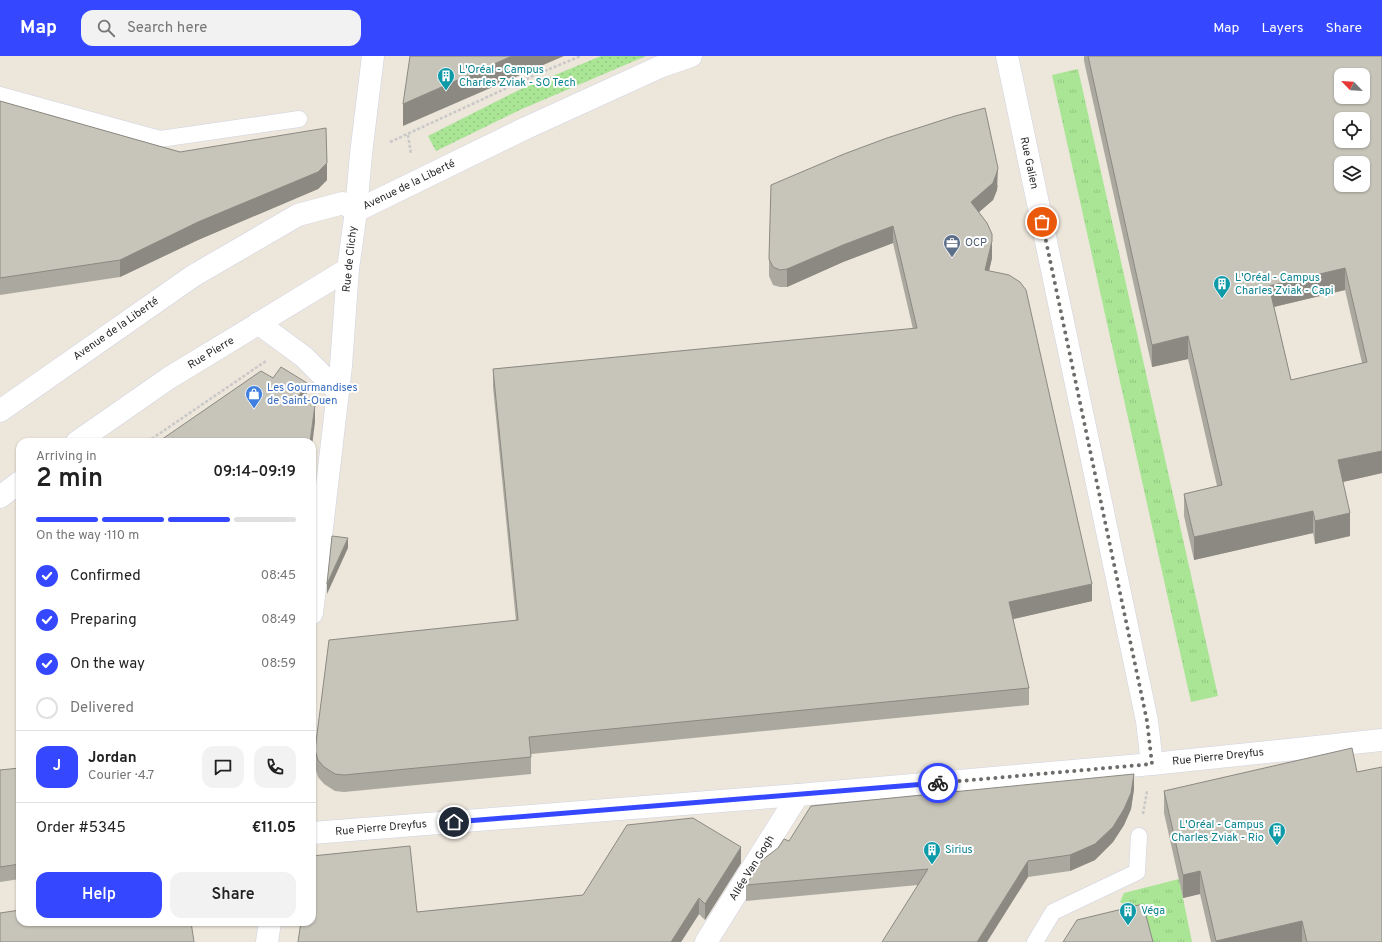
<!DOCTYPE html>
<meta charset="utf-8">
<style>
:root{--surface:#fff;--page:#f2f2f2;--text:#222;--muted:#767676;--line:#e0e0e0;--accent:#3548ff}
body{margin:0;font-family:Overpass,sans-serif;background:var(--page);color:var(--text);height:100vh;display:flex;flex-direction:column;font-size:15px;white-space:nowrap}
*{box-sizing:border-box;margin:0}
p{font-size:13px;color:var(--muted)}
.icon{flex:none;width:22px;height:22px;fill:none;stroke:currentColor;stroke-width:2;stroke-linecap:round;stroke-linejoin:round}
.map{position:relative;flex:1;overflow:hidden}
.details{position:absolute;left:16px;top:382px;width:300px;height:488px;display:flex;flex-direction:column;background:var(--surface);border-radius:12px;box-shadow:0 1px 3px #0004}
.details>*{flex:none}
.needle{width:26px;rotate:295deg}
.tools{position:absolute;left:1334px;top:12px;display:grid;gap:8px}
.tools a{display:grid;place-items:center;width:36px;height:36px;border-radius:8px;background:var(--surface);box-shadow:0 1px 3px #0004;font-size:20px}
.pin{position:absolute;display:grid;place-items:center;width:34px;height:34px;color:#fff;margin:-17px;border:2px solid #fff;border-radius:50%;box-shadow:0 1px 4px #0007}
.courier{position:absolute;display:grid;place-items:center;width:40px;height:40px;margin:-20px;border:3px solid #3548ff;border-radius:50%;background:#fff;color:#222;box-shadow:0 1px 5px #0007}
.summary em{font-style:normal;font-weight:600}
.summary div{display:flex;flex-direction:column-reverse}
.summary{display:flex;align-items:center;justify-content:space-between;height:68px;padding:0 20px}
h1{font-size:26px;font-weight:600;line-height:30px}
.bar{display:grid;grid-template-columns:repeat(4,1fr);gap:6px 4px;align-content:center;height:48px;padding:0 20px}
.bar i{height:5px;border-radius:3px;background:var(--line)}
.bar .current{background:var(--accent)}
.bar p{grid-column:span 4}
.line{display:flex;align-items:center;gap:10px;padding:0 20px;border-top:1px solid var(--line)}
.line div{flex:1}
.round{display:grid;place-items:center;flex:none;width:42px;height:42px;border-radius:12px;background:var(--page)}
ol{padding:0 20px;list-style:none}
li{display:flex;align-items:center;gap:12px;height:44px}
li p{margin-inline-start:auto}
li .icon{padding:4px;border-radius:50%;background:var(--accent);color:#fff;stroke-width:4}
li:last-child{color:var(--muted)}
li i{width:22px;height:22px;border:2px solid var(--line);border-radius:50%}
.action{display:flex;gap:8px;margin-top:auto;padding:8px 20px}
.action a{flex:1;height:46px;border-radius:12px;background:var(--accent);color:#fff;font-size:16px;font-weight:600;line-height:46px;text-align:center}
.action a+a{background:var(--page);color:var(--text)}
header{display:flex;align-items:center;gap:24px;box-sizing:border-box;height:56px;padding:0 20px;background:var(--accent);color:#fff}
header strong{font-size:19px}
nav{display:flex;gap:22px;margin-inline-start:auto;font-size:14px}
.search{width:280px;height:36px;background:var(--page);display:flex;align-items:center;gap:10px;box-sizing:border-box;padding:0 14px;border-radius:12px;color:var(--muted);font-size:15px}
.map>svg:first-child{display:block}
.grass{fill:url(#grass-tufts)}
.garden{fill:url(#garden-dots)}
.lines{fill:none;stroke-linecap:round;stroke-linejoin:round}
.service-casing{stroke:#d0d2e3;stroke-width:17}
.minor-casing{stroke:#d0d2e3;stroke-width:23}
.path{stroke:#c8c8c8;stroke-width:2.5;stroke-dasharray:3 2;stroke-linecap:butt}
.service{stroke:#fff;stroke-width:16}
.minor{stroke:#fff;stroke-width:22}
.wall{fill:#aba99f;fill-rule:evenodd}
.shaded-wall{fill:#8b8982}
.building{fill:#c7c4b9;stroke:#8b8982;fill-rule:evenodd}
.done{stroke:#6e6c68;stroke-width:4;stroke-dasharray:0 7.2}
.route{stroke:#3548ff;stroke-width:5}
.labels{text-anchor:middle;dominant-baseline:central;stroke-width:4;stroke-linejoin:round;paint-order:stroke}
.culture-label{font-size:11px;fill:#0d838f;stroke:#fff;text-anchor:start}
.street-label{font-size:11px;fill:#2a2a2a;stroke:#fff}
.service-label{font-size:11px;fill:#4e5e75;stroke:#fff;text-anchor:start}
.shop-label{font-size:11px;fill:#366cbe;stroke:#fff;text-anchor:start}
</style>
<header>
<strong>Map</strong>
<div class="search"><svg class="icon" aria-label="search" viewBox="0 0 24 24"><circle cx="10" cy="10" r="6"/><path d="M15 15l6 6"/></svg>Search here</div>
<nav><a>Map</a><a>Layers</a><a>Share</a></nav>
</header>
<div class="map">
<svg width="1382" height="886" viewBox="0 0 1382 886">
<defs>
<pattern id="grass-tufts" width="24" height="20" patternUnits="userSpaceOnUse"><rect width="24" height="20" fill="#a9e595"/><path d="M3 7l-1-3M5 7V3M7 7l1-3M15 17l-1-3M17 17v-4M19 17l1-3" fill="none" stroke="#92c581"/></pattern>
<pattern id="garden-dots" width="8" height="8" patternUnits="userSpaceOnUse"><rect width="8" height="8" fill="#a9e595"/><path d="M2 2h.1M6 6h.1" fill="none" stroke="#92c581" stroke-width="1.8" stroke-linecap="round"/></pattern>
</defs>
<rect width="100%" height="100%" fill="#ece6db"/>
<g class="grass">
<polygon points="1078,13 1218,640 1191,646 1052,19"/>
<polygon points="1179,823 1192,886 1149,886 1138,854 1120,846 1124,837"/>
</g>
<polygon class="garden" points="601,0 646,0 522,53 436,95 428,80 519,34"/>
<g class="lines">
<defs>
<g id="service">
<polyline points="0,39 160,83 299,63"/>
<polyline points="1035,886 1053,856 1137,816 1139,780"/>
</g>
<g id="minor">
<polyline points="1007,0 1147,665 1152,708"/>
<polyline points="356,155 526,72 662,10 691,0"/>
<polyline points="258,267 304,301 338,335"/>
<polyline points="0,355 193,220 298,159 343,147 356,155"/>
<polyline points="77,386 169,322 348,213"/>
<polyline points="0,441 20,426"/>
<polyline points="312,557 341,310 348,213 356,155 361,98 373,0"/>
<polyline points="312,777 798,739 1152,708 1382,684"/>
<polyline points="267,886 270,866"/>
<polyline points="706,886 798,739"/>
</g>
</defs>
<use href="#service" class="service-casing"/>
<use href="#minor" class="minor-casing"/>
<g class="path">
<polyline points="408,79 411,98"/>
<polyline points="390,86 535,19 581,0"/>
<polyline points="127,385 150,384 266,305"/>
<polyline points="1143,758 1147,735"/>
</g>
<use href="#service" class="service"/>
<use href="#minor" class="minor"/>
</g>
<g class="wall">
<path d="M1084 0H1382V417L1343 426 1350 480 1315 488 1313 477 1194 504 1184 460V438L1217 430 1188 303 1152 311 1084 5ZM1345 234 1362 307 1291 324 1274 251Z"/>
<polygon points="0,45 180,96 327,124 318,133 198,184 120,221 0,239"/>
<polygon points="998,129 997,134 993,144 979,156 992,202 989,215 1092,545 1013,563 1029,632 1029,649 531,698 531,718 344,736 335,735 324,728 318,721 315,711 315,694 516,565 493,331 493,313 913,273 893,187 843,206 787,231 780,231 773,229 769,220 769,203"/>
<polygon points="20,712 20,823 0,826 0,714"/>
<polygon points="1357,716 1382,886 1211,886 1200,838 1183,842 1164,757 1164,735"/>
<polygon points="1134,733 1131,753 1124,769 1113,786 1095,804 1070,815 1028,821 918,829 746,845 746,829 789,785"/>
<polygon points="741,807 705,864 699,858 681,886 298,886 417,856 583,839"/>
</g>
<g class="shaded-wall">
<polygon points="512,0 564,0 403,70 403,48"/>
<polygon points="327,107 327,124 318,133 198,184 120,221 120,204 198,166"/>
<polygon points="998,112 997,134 993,144 971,163 971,146"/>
<polygon points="893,170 893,187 843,206 787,231 787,213 843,189"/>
<polygon points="992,185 992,202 985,232 985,214"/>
<polygon points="1345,212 1345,234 1269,252 1269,230"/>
<polygon points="1188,280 1188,303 1152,311 1152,289"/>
<polygon points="307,327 307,344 299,340"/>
<polygon points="315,349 315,366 312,390 312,386 310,386"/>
<polygon points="1382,395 1382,417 1338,427 1338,404"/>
<polygon points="1313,455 1313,477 1194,504 1194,481"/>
<polygon points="1350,457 1350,480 1315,488 1315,465"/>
<polygon points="348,482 348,492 327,538 327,528"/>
<polygon points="1092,528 1092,545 1009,564 1009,546"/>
<polygon points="1134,718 1134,733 1131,753 1124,769 1113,786 1095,804 1070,815 1070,799"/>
<polygon points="741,791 741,807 705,864 705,848"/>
<polygon points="1028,805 1028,821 987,886 977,886"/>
<polygon points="1200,815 1200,838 1183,842 1183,819"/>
<polygon points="699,842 699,858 681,886 671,886"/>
<polygon points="1302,865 1302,886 1216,886 1216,885"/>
</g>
<g class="building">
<polygon points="410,0 512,0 403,48"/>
<path d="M1088 0H1382V395L1338 404 1350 457 1315 465 1313 455 1194 481 1184 438 1222 429 1188 280 1152 289ZM1341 19H1363V41H1341ZM1341 63H1363V85H1341ZM1341 107H1363V129H1341ZM1345 212 1367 306 1291 324 1269 230Z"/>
<polygon points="0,45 180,96 326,72 327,107 318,116 198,166 120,204 0,222"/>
<polygon points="985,52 998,112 997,116 993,127 971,146 987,167 992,178 992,185 985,214 1009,219 1020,226 1026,234 1092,528 1009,546 1029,632 529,681 531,701 344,719 335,718 324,711 318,704 315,694 329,584 518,564 493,313 917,272 893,170 843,189 787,213 780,214 773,211 769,203 771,129 844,98 887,82 955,60"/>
<polygon points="281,311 307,327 299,340 315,349 310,386 158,386 261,315 273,322"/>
<polygon points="332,480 348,482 327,528"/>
<polygon points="1352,692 1357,716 1382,711 1382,886 1307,886 1302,865 1216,885 1200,815 1183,819 1164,735"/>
<polygon points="20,712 20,808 0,811 0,714"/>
<polygon points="1134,718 1131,737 1124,753 1113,771 1095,788 1070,799 1028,805 977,886 882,886 928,813 746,829 762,804 778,792 784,783 789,785 811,750"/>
<polygon points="693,762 741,791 705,848 699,842 671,886 298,886 301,866 312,866 312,800 410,790 417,856 583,839 627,769"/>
<polygon points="1143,848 1153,886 1063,886 1077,864"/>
<polygon points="20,854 20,866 191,866 194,886 0,886 0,857"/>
</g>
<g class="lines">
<polyline class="done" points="938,727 1152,708 1147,665 1042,166"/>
<polyline class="route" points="454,766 938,727"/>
</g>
<defs>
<symbol id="building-pin" viewBox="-11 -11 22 30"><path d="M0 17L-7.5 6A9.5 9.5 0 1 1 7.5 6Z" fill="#0f9aa8" stroke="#fff"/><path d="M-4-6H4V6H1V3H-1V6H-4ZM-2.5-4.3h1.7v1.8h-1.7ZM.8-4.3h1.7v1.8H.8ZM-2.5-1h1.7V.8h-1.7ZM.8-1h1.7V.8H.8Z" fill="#fff"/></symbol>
<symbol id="office-pin" viewBox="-11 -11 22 30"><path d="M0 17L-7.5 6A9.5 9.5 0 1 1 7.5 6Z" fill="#5c6f8a" stroke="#fff"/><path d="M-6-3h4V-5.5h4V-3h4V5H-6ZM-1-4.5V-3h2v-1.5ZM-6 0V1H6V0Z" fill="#fff"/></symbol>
<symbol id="shop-pin" viewBox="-11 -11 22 30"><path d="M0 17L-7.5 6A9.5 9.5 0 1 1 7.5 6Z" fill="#3f7fe0" stroke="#fff"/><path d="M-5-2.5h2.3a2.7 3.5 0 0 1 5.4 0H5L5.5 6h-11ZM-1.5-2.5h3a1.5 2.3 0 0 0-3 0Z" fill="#fff"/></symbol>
</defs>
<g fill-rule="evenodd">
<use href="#building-pin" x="436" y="10" width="20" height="27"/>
<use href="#office-pin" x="942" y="177" width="20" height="27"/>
<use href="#building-pin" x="1212" y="218" width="20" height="27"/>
<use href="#shop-pin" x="244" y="328" width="20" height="27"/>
<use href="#building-pin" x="1267" y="765" width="20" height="27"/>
<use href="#building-pin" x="922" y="784" width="20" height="27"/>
<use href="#building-pin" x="1118" y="845" width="20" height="27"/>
</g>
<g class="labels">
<g class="culture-label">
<text x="459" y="14">L'Oréal - Campus<tspan x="459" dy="13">Charles Zviak - SO Tech</tspan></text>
<text x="1235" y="222">L'Oréal - Campus<tspan x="1235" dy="13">Charles Zviak - Capi</tspan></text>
<text x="1264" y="769" text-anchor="end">L'Oréal - Campus<tspan x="1264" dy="13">Charles Zviak - Rio</tspan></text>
<text x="945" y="794">Sirius</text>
<text x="1141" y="855">Véga</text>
</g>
<g class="street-label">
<text transform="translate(1029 107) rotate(78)">Rue Galien</text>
<text transform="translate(409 129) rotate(-26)">Avenue de la Liberté</text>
<text transform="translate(350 203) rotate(-84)">Rue de Clichy</text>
<text transform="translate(116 273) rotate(-35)">Avenue de la Liberté</text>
<text transform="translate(211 297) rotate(-31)">Rue Pierre</text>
<text transform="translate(1218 701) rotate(-6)">Rue Pierre Dreyfus</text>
<text transform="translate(381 772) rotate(-5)">Rue Pierre Dreyfus</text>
<text transform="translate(752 812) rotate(-58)">Allée Van Gogh</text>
</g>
<g class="service-label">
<text x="965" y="187">OCP</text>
</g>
<g class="shop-label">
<text x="267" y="332">Les Gourmandises<tspan x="267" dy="13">de Saint-Ouen</tspan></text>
</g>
</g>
</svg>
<div class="tools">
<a><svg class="needle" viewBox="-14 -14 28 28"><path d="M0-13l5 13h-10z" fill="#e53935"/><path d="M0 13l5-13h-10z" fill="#767676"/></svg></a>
<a><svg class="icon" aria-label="locate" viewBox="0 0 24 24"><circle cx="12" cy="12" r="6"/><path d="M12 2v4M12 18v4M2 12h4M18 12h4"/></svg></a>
<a><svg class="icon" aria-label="layers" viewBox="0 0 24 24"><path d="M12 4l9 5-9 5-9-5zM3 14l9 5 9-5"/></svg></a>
</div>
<div class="pin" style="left:1042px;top:166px;background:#ea580c"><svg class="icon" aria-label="bag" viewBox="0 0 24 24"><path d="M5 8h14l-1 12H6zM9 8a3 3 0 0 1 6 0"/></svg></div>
<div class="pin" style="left:454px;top:766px;background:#1f2937"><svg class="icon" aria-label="home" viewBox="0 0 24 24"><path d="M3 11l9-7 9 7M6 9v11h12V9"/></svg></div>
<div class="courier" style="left:938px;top:727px"><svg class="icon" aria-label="bike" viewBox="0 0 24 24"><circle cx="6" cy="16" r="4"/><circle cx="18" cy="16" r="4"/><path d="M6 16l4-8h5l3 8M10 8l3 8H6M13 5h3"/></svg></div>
<section class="details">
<div class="summary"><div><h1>2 min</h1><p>Arriving in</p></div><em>09:14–09:19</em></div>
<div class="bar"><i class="current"></i><i class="current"></i><i class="current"></i><i></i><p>On the way · 110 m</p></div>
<ol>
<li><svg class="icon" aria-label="check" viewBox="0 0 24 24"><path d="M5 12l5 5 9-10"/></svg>Confirmed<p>08:45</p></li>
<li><svg class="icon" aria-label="check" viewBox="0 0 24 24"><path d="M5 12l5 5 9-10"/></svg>Preparing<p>08:49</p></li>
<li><svg class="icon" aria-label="check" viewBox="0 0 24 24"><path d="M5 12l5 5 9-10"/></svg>On the way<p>08:59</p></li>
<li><i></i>Delivered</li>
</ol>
<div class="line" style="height:72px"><b class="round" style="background:var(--accent);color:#fff">J</b><div><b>Jordan</b><p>Courier · 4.7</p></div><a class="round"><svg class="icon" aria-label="chat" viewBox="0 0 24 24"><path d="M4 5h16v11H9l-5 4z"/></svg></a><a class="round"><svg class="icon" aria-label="phone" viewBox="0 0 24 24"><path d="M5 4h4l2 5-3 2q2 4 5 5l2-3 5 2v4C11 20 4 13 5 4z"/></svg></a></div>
<div class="line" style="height:52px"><div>Order #5345</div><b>€11.05</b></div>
<div class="action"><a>Help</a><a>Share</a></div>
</section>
</div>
